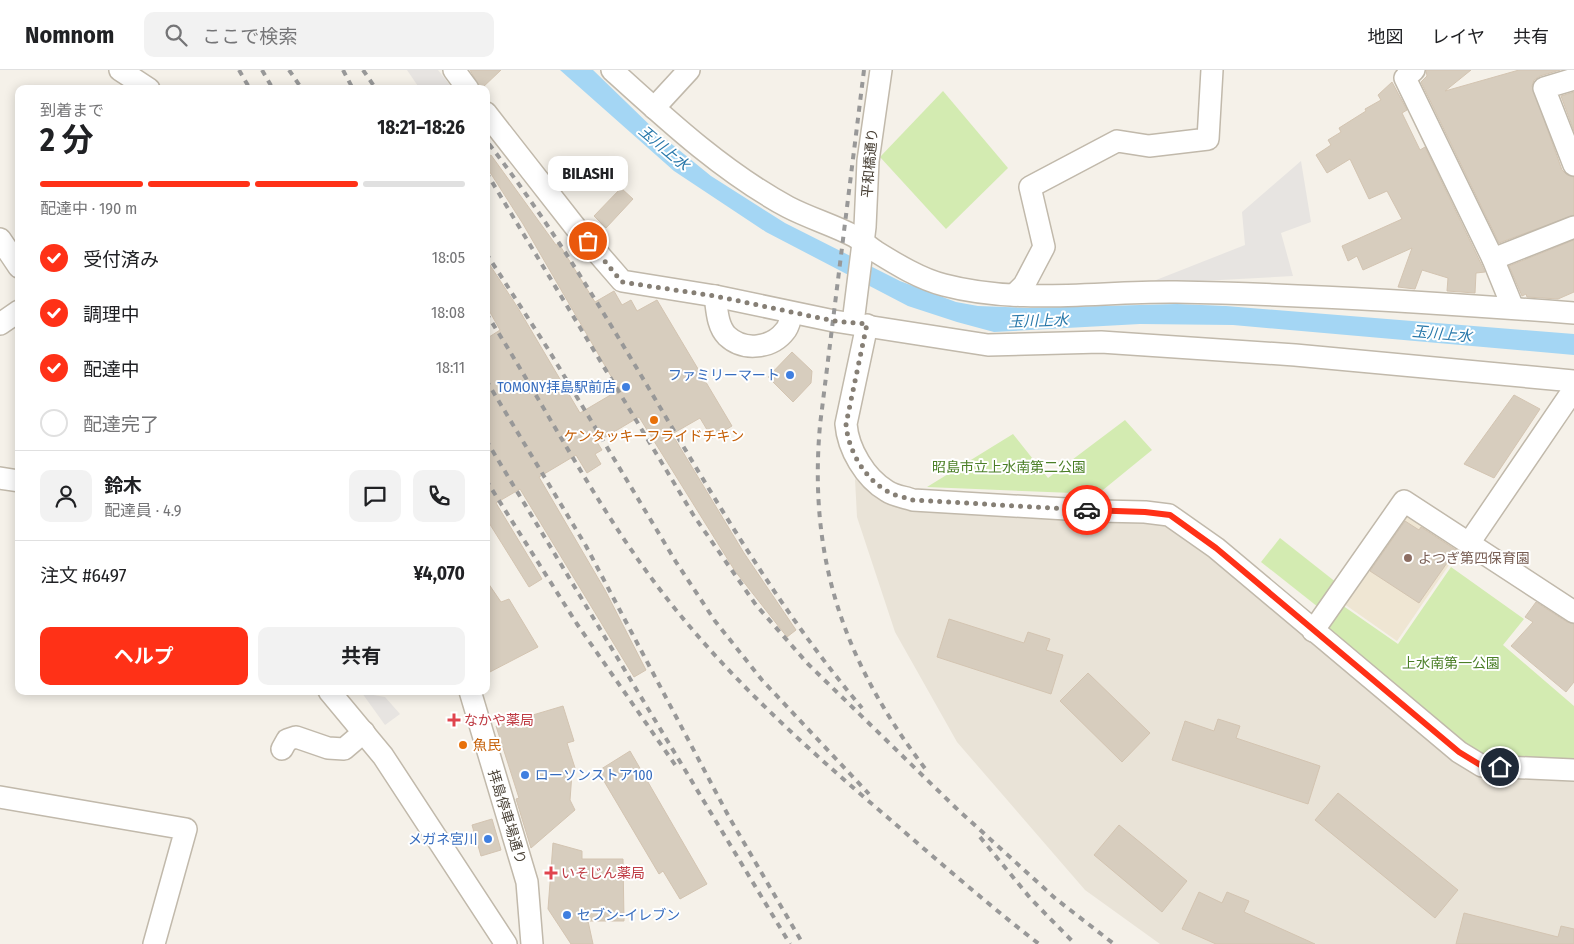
<!DOCTYPE html>
<html lang="ja">
<meta charset="utf-8">
<style>
:root{--surface:#fff;--page:#f2f2f2;--text:#202124;--muted:#757577;--line:#e0e0e0;--accent:#ff3117}
body{margin:0;font-family:"Fira Sans Condensed","Noto Sans JP",sans-serif;background:var(--page);color:var(--text);height:100vh;display:flex;flex-direction:column;font-size:19px;white-space:nowrap}
*{box-sizing:border-box;margin:0}
p{font-size:16px;color:var(--muted)}
.icon{flex:none;width:28px;height:28px;fill:none;stroke:currentColor;stroke-width:2;stroke-linecap:round;stroke-linejoin:round}
.map{position:relative;flex:1;overflow:hidden}
.side{position:absolute;left:15px;top:15px;width:475px;height:610px;display:flex;flex-direction:column;background:var(--surface);border-radius:10px;box-shadow:0 2px 12px #0003}
.side>*{flex:none}
.pin{position:absolute;display:grid;place-items:center;width:42px;height:42px;color:#fff;margin:-21px;border:2px solid #fff;border-radius:50%;box-shadow:0 1px 5px #0007}
.courier{position:absolute;display:grid;place-items:center;width:50px;height:50px;margin:-25px;border:4px solid #ff3117;border-radius:50%;background:#fff;color:#222;box-shadow:0 1px 6px #0007}
.bubble{position:absolute;height:35px;border-radius:10px;background:var(--surface);box-shadow:0 2px 12px #0003;font-size:16px;font-weight:700;line-height:35px;text-align:center}
.overview em{font-style:normal;font-weight:700}
.overview div{display:flex;flex-direction:column-reverse}
.overview{display:flex;align-items:center;justify-content:space-between;height:85px;padding:0 25px}
h1{font-size:32px;font-weight:700;line-height:38px}
.bar{display:grid;grid-template-columns:repeat(4,1fr);gap:8px 5px;align-content:center;height:60px;padding:0 25px}
.bar i{height:6px;border-radius:4px;background:var(--line)}
.bar .on{background:var(--accent)}
.bar p{grid-column:span 4}
.line{display:flex;align-items:center;gap:12px;padding:0 25px;border-top:1px solid var(--line)}
.line div{flex:1}
.round{display:grid;place-items:center;flex:none;width:52px;height:52px;border-radius:10px;background:var(--page)}
ol{padding:0 25px;list-style:none}
li{display:flex;align-items:center;gap:15px;height:55px}
li p{margin-inline-start:auto}
li .icon{padding:5px;border-radius:50%;background:var(--accent);color:#fff;stroke-width:4}
li:last-child{color:var(--muted)}
li i{width:28px;height:28px;border:2px solid var(--line);border-radius:50%}
.cta{display:flex;gap:10px;margin-top:auto;padding:10px 25px}
.cta a{flex:1;height:58px;border-radius:10px;background:var(--accent);color:#fff;font-size:20px;font-weight:700;line-height:58px;text-align:center}
.cta a+a{background:var(--page);color:var(--text)}
header{display:flex;align-items:center;gap:30px;box-sizing:border-box;height:70px;padding:0 25px;background:var(--surface);border-bottom:1px solid var(--line)}
header strong{font-size:24px}
nav{display:flex;gap:28px;margin-inline-start:auto;font-size:18px}
.search{width:350px;height:45px;background:var(--page);display:flex;align-items:center;gap:12px;box-sizing:border-box;padding:0 18px;border-radius:10px;color:var(--muted);font-size:19px}
.map>svg:first-child{display:block}
.residential{fill:#e9e3d7}
.education{fill:#efe6d3}
.green{fill:#d3ebb1}
.parking{fill:#e7e4e1}
.water{fill:#a4d6f4}
.building{fill:#d7cdbe;stroke:#d3c4b1}
.lines{fill:none;stroke-linecap:round;stroke-linejoin:round}
.minor-casing{stroke:#c1b9ab;stroke-width:24}
.minor{stroke:#fff;stroke-width:21}
.rail{stroke:#989898;stroke-width:4;stroke-dasharray:6 6;stroke-linecap:butt}
.done{stroke:#867f75;stroke-width:5;stroke-dasharray:0 9}
.route{stroke:#ff3117;stroke-width:6}
.shop-dot{fill:#3f7fe0;stroke:#fff;stroke-width:2}
.food-dot{fill:#e8710a;stroke:#fff;stroke-width:2}
.education-dot{fill:#8d6e63;stroke:#fff;stroke-width:2}
.health-dot{fill:#e0444e;stroke:#fff;stroke-width:2}
.labels{text-anchor:middle;dominant-baseline:central;stroke-width:4;stroke-linejoin:round;paint-order:stroke}
.street-label{font-size:14px;fill:#4a4237;stroke:#fff}
.shop-label{font-size:14px;fill:#366cbe;stroke:#fff;text-anchor:end}
.food-label{font-size:14px;fill:#c56008;stroke:#fff}
.park-label{font-size:14px;fill:#4b7f27;stroke:#fff}
.education-label{font-size:14px;fill:#785e54;stroke:#fff;text-anchor:start}
.health-label{font-size:14px;fill:#be3a42;stroke:#fff;text-anchor:start}
.water-label{font-size:15px;font-style:italic;fill:#2878aa;stroke:#fff}
</style>
<header>
<strong>Nomnom</strong>
<div class="search"><svg class="icon" aria-label="search" viewBox="0 0 24 24"><circle cx="10" cy="10" r="6"/><path d="M15 15l6 6"/></svg>ここで検索</div>
<nav><a>地図</a><a>レイヤ</a><a>共有</a></nav>
</header>
<div class="map">
<svg width="1574" height="874" viewBox="0 0 1574 874">
<rect width="100%" height="100%" fill="#f5f1e9"/>
<polygon class="residential" points="855,409 882,430 909,440 1108,448 1166,456 1191,471 1463,697 1491,709 1574,711 1574,874 1160,874 1085,820 957,672 895,562 857,447"/>
<polygon class="education" points="1405,439 1462,476 1397,571 1340,531"/>
<g class="green">
<polygon points="943,21 1008,98 946,159 880,87"/>
<polygon points="1125,350 1152,380 1098,424 927,417 1013,364 1048,408"/>
<polygon points="1280,468 1337,513 1318,537 1261,492"/>
<polygon points="1451,497 1524,549 1503,575 1574,636 1574,692 1487,688 1469,677 1324,556 1339,533 1398,574"/>
</g>
<g class="parking">
<polygon points="407,0 438,0 453,19 420,19"/>
<polygon points="1301,91 1311,152 1281,163 1293,206 1146,214 1245,175 1242,142"/>
<polygon points="362,623 385,627 400,644 385,655"/>
</g>
<polygon class="water" points="560,0 593,0 658,63 711,106 785,153 900,211 956,232 978,236 1028,238 1177,234 1226,236 1574,264 1574,285 1233,255 1140,254 994,262 957,252 908,236 766,162 674,101"/>
<g class="building">
<polygon points="470,0 501,0 481,19"/>
<polygon points="1426,0 1471,0 1445,21 1519,0 1560,0 1540,6 1534,10 1532,16 1562,100 1567,105 1574,107 1574,145 1499,173 1421,12 1427,6"/>
<polygon points="1392,12 1407,40 1402,43 1420,80 1425,77 1485,202 1476,203 1475,223 1447,221 1448,208 1422,200 1415,219 1398,217 1412,178 1363,200 1357,186 1348,191 1342,176 1402,149 1387,121 1369,129 1350,89 1327,103 1316,85 1331,75 1328,70 1341,62 1339,58 1366,41 1365,39 1381,30 1378,25"/>
<polygon points="1574,22 1574,61 1561,26"/>
<polygon points="491,85 556,175 559,174 595,232 614,221 622,235 631,230 637,241 657,230 732,356 712,368 700,348 672,364 744,483 796,560 787,567 735,501 639,347 597,372 602,380 595,384 601,394 587,403 576,385 539,407 605,520 646,600 634,607 520,419 496,433 542,509 529,517 486,448 486,269 500,260 486,235 486,189 518,238 580,343 619,320 523,154 486,96 486,88"/>
<polygon points="621,118 633,129 606,158 594,146"/>
<polygon points="1574,170 1574,222 1558,229 1527,227 1526,224 1522,226 1509,196"/>
<polygon points="792,282 812,301 811,313 793,332 768,307"/>
<polygon points="1514,325 1540,339 1494,408 1464,394"/>
<polygon points="1405,451 1419,460 1421,457 1456,480 1419,533 1370,501"/>
<polygon points="486,510 501,532 509,529 538,577 486,604"/>
<polygon points="1536,532 1567,552 1574,554 1574,612 1566,622 1511,576 1533,552 1525,547"/>
<polygon points="949,549 1024,573 1028,562 1050,569 1046,580 1063,585 1051,624 937,587"/>
<polygon points="1088,603 1150,663 1122,692 1060,631"/>
<polygon points="563,636 574,671 567,673 576,701 572,703 570,730 575,740 531,778 516,729 519,728 496,656"/>
<polygon points="1218,649 1240,656 1236,668 1320,696 1308,734 1172,690 1185,651 1214,661"/>
<polygon points="630,681 707,814 680,829 663,801 659,804 598,701"/>
<polygon points="1338,723 1458,820 1435,848 1315,750"/>
<polygon points="492,749 501,780 481,786 472,755"/>
<polygon points="1119,755 1187,811 1162,842 1094,785"/>
<polygon points="553,773 582,781 582,789 623,789 624,851 588,851 593,874 571,874 548,839"/>
<polygon points="1199,822 1222,833 1227,822 1249,831 1244,842 1315,874 1216,874 1182,859"/>
<polygon points="1464,843 1558,867 1561,856 1574,859 1574,874 1456,874"/>
</g>
<g class="lines">
<defs>
<g id="minor">
<polyline points="120,0 149,19"/>
<polyline points="454,0 468,19"/>
<path d="M612 0C666 49 723 102 788 137 809 148 833 155 854 166 861 170 868 176 875 181 896 194 920 209 944 215 1020 235 1099 221 1176 222 1309 224 1442 233 1574 243"/>
<polyline points="1414,0 1405,8 1493,189 1513,238"/>
<polyline points="1574,9 1544,18 1574,95"/>
<polyline points="654,38 689,0"/>
<polyline points="486,43 576,158 622,211 715,226 834,251 988,275 1101,272 1295,285 1574,311"/>
<polyline points="0,169 19,197"/>
<polyline points="1493,189 1574,157"/>
<polyline points="1014,225 1024,215 1044,177 1030,117 1117,71 1149,76 1208,69 1212,0"/>
<path d="M715 226C717 239 717 256 727 266 744 282 772 278 785 261 789 257 790 249 792 243"/>
<polyline points="853,253 865,157 868,91 881,0"/>
<polyline points="0,254 19,241"/>
<path d="M867 255 846 354C848 379 865 408 887 421 894 426 905 427 913 430L1100 441 1145 442 1169 445 1216 478 1459 682 1482 696 1574 700"/>
<polyline points="0,408 19,411"/>
<polyline points="1469,473 1574,319"/>
<polyline points="1313,561 1404,431 1574,542"/>
<polyline points="329,621 383,686 506,874"/>
<polyline points="470,621 527,812 532,874"/>
<polyline points="282,679 287,670 296,667 328,678 344,679 364,662"/>
<polyline points="0,727 186,759 154,874"/>
</g>
</defs>
<use href="#minor" class="minor-casing"/>
<use href="#minor" class="minor"/>
<g class="rail">
<polyline points="239,0 250,19"/>
<polyline points="262,0 273,19"/>
<polyline points="289,0 302,19"/>
<polyline points="343,0 353,19"/>
<polyline points="363,0 376,19"/>
<path d="M864 0 820 355C808 490 845 594 927 701"/>
<path d="M489 74C627 253 716 465 862 638"/>
<polyline points="486,102 694,446 756,535 808,594 956,738 1056,829 1114,874"/>
<polyline points="486,183 548,279 676,492 715,551 762,610 869,724"/>
<path d="M486 243C544 334 593 431 658 517 724 604 803 675 886 746 936 789 986 833 1039 874"/>
<polyline points="486,310 586,476 729,747 803,874"/>
<polyline points="486,370 790,874"/>
<polyline points="486,410 577,554 678,699"/>
<polyline points="980,767 1031,829 1075,874"/>
</g>
</g>
<g class="lines">
<path class="done" d="M588 171 622 212 715 226 834 251 867 254 846 354C848 380 864 408 887 421 894 426 905 427 913 430L1087 440"/>
<polyline class="route" points="1087,440 1145,442 1170,445 1216,478 1459,682 1482,696 1500,697"/>
</g>
<g class="shop-dot">
<circle cx="790" cy="305" r="5"/>
<circle cx="626" cy="317" r="5"/>
<circle cx="525" cy="705" r="5"/>
<circle cx="488" cy="769" r="5"/>
<circle cx="567" cy="845" r="5"/>
</g>
<g class="food-dot">
<circle cx="654" cy="350" r="5"/>
<circle cx="463" cy="675" r="5"/>
</g>
<circle class="education-dot" cx="1408" cy="488" r="5"/>
<g class="health-dot">
<path d="M451.5 642.5h5v5h5v5h-5v5h-5v-5h-5v-5h5z"/>
<path d="M548.5 795.5h5v5h5v5h-5v5h-5v-5h-5v-5h5z"/>
</g>
<g class="labels">
<g class="street-label">
<text transform="translate(870 93) rotate(-85)">平和橋通り</text>
<text transform="translate(507 747) rotate(73)">拝島停車場通り</text>
</g>
<g class="shop-label">
<text x="780" y="305">ファミリーマート</text>
<text x="616" y="317">TOMONY拝島駅前店</text>
<text x="535" y="705" text-anchor="start">ローソンストア100</text>
<text x="478" y="769">メガネ宮川</text>
<text x="577" y="845" text-anchor="start">セブン-イレブン</text>
</g>
<g class="food-label">
<text x="654" y="366">ケンタッキーフライドチキン</text>
<text x="473" y="675" text-anchor="start">魚民</text>
</g>
<g class="park-label">
<text x="1009" y="397">昭島市立上水南第二公園</text>
<text x="1451" y="593">上水南第一公園</text>
</g>
<g class="education-label">
<text x="1418" y="488">よつぎ第四保育園</text>
</g>
<g class="health-label">
<text x="464" y="650">なかや薬局</text>
<text x="561" y="803">いそじん薬局</text>
</g>
<g class="water-label">
<text transform="translate(664 78) rotate(40)">玉川上水</text>
<text transform="translate(1038 251) rotate(-2)">玉川上水</text>
<text transform="translate(1442 264) rotate(5)">玉川上水</text>
</g>
</g>
</svg>
<div class="pin" style="left:588px;top:171px;background:#ea580c"><svg class="icon" aria-label="bag" viewBox="0 0 24 24"><path d="M5 8h14l-1 12H6zM9 8a3 3 0 0 1 6 0"/></svg></div>
<div class="pin" style="left:1500px;top:697px;background:#1f2937"><svg class="icon" aria-label="home" viewBox="0 0 24 24"><path d="M3 11l9-7 9 7M6 9v11h12V9"/></svg></div>
<div class="courier" style="left:1087px;top:440px"><svg class="icon" aria-label="car" viewBox="0 0 24 24"><path d="M5 17H2v-5l4-1 3-4h7l3 4 3 1v5h-3M9 17h6M6 11h13"/><circle cx="7" cy="17" r="2"/><circle cx="17" cy="17" r="2"/></svg></div>
<div class="bubble" style="left:548px;top:86px;width:80px">BILASHI</div>
<section class="side">
<div class="overview"><div><h1>2 分</h1><p>到着まで</p></div><em>18:21–18:26</em></div>
<div class="bar"><i class="on"></i><i class="on"></i><i class="on"></i><i></i><p>配達中 · 190 m</p></div>
<ol>
<li><svg class="icon" aria-label="check" viewBox="0 0 24 24"><path d="M5 12l5 5 9-10"/></svg>受付済み<p>18:05</p></li>
<li><svg class="icon" aria-label="check" viewBox="0 0 24 24"><path d="M5 12l5 5 9-10"/></svg>調理中<p>18:08</p></li>
<li><svg class="icon" aria-label="check" viewBox="0 0 24 24"><path d="M5 12l5 5 9-10"/></svg>配達中<p>18:11</p></li>
<li><i></i>配達完了</li>
</ol>
<div class="line" style="height:90px"><a class="round"><svg class="icon" aria-label="person" viewBox="0 0 24 24"><circle cx="12" cy="8" r="4"/><path d="M4 21q1-7 8-7t8 7"/></svg></a><div><b>鈴木</b><p>配達員 · 4.9</p></div><a class="round"><svg class="icon" aria-label="chat" viewBox="0 0 24 24"><path d="M4 5h16v11H9l-5 4z"/></svg></a><a class="round"><svg class="icon" aria-label="phone" viewBox="0 0 24 24"><path d="M5 4h4l2 5-3 2q2 4 5 5l2-3 5 2v4C11 20 4 13 5 4z"/></svg></a></div>
<div class="line" style="height:65px"><div>注文 #6497</div><b>¥4,070</b></div>
<div class="cta"><a>ヘルプ</a><a>共有</a></div>
</section>
</div>
